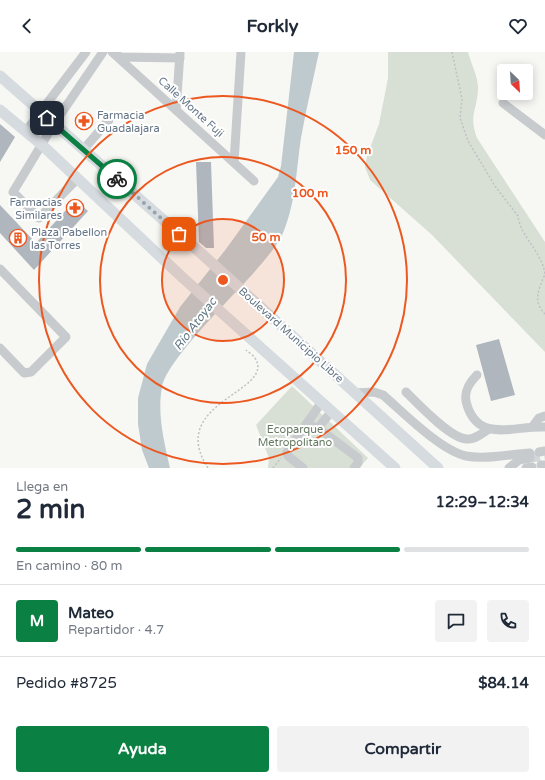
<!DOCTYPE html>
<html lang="es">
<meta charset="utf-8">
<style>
:root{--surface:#fff;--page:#f2f2f3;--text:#1f2937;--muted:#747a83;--line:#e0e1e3;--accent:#0b8043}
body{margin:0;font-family:"Varela Round",sans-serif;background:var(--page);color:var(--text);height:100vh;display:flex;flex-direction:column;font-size:15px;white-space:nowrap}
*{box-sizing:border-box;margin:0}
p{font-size:13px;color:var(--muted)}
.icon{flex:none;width:22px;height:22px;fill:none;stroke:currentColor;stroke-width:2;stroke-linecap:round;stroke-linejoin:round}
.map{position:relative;height:416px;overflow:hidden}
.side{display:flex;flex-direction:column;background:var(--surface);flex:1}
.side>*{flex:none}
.needle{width:26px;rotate:155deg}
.fabs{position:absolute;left:497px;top:12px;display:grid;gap:8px}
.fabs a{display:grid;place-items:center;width:36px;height:36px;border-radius:4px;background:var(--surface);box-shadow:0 2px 10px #0003;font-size:20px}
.pin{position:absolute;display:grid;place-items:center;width:34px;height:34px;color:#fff;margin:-17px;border-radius:8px;box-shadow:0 2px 6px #0006}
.courier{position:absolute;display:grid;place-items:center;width:40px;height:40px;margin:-20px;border:3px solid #0b8043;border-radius:50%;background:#fff;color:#222;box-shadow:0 1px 5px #0007}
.head em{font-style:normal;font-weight:800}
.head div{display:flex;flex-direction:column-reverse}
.head{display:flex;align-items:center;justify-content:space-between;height:68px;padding:0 16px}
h1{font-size:26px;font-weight:800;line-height:30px}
.bar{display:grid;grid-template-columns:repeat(4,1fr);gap:6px 4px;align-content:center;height:48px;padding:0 16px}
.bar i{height:5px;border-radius:3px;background:var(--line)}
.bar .selected{background:var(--accent)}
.bar p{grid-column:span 4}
.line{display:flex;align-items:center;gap:10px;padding:0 16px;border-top:1px solid var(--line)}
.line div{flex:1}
.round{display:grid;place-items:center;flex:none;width:42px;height:42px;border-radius:4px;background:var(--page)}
.cta{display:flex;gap:8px;margin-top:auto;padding:8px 16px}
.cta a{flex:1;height:46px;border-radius:4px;background:var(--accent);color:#fff;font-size:16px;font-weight:800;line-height:46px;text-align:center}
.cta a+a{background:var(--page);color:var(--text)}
header{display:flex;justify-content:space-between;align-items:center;height:52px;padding:0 16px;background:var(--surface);font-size:18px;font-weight:800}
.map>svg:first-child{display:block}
.green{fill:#d8e0d5}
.water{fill:#bfcace}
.building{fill:#afb6bd}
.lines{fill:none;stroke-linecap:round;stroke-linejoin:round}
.minor-tunnel{stroke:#d2d8d9;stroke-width:9;stroke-dasharray:9 4.5;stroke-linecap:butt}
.path{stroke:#bec1c3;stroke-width:1.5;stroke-dasharray:2 2;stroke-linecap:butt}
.minor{stroke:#c7cbce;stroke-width:9}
.major{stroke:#d6dbdf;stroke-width:11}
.done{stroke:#98a4ad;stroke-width:4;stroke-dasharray:0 7.2}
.route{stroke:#0b8043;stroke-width:5}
.ring{fill:none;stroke:#ec5820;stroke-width:2}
.labels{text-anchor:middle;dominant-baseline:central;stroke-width:4;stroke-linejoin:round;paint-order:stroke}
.street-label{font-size:11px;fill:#657687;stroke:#fff}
.poi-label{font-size:11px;fill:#657687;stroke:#fff;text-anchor:start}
.park-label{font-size:11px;fill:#647960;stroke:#fff}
.water-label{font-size:12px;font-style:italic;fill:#617883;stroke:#fff}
.centre{fill:#ec5820;stroke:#fff;stroke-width:2}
.ring-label{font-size:12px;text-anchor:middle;font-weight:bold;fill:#ec5820;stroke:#fff;stroke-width:4;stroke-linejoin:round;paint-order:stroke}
</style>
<header><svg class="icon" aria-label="back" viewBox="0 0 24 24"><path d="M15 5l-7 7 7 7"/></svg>Forkly<svg class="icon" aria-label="heart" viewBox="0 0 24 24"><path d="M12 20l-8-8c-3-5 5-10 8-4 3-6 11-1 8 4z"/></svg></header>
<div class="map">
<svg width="545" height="416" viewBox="0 0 545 416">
<rect width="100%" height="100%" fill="#f7f8f4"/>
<g class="green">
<path d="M388 0H468C471 12 478 24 478 36 478 57 468 62 477 86L545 190V300L432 183 370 128 365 115 367 104 379 72 388 26Z"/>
<polygon points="292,334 368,406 359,416 268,416 269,406 256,373"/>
</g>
<path class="water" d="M294 0H319C313 29 306 57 301 86 296 119 296 150 283 181 277 195 259 215 248 227 229 248 166 310 162 335 157 361 164 390 170 416H149L142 398 138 372V346L147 312 180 255 226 197 278 125 281 114Z"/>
<g class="building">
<polygon points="0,72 15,85 0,110"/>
<polygon points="196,110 211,110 214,196 206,196 199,190"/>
<polygon points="75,148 88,159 34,218 0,181 0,153 36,191"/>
<polygon points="499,287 515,343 491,349 476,293"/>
</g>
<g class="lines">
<polyline class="minor-tunnel" points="531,406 545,404"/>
<g class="path">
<path d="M452 0 462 47 460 66 468 89 495 134 518 164C520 181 533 192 540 207 543 212 544 217 545 222 539 237 532 249 545 262"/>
<path d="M208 416C165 350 277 340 255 306 253 303 248 300 246 298"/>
<polyline points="273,416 281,406"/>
</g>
<g class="minor">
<polyline points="112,0 254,129"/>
<polyline points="119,4 119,5 180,6"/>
<polyline points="503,51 545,83"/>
<polyline points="176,58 180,1"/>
<polyline points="26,79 86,0"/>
<polyline points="83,98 109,68"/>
<polyline points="234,110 241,0"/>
<polyline points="77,127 39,166 13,140 54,72 103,0"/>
<polyline points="0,217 66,285 31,320 24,321 0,296"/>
<path d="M477 323C468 332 463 341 467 353 479 392 516 373 545 375"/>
<path d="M406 340C418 352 451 387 467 387 475 388 482 381 489 377"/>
<path d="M354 341 374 340 383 343C404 361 440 398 466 404 486 408 510 402 530 401"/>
<polyline points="306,372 318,376 358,406 358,411 354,416"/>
<polyline points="533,374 539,366 545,364"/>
<polyline points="318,376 331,360"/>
<polyline points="539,400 545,399"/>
<polyline points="541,413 545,413"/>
<polyline points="303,416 288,404 287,400 321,351"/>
<polyline points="509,416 519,408 530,406"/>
<polyline points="526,416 532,415"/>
</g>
<g class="major">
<polyline points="0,24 203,203 438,416"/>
<polyline points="0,58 42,93 183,226 395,416"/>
</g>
</g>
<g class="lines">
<polyline class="done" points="117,127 179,182"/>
<polyline class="route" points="47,66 117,127"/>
</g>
<circle cx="223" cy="228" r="61" fill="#ec5820" fill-opacity=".12"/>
<g class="ring">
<circle cx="223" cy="228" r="61"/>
<circle cx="223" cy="228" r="123"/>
<circle cx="223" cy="228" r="184"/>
</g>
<defs>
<symbol id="pharmacy-ring" viewBox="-11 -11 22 22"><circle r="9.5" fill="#fff" stroke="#ec5820" stroke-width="1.5"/><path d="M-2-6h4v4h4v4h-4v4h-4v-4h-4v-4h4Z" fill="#ec5820"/></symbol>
<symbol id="building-ring" viewBox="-11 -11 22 22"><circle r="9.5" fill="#fff" stroke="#ec5820" stroke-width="1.5"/><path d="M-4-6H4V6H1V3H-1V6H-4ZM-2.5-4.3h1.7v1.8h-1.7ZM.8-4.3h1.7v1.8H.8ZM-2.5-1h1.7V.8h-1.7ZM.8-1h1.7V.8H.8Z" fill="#ec5820"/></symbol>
</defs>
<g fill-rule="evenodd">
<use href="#pharmacy-ring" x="74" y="59" width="20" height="20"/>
<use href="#pharmacy-ring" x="65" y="146" width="20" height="20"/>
<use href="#building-ring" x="8" y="176" width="20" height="20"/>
</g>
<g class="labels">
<g class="street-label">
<text transform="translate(191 55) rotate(42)">Calle Monte Fuji</text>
<text transform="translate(291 283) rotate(42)">Boulevard Municipio Libre</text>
</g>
<g class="poi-label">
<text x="97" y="63">Farmacia<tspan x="97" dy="13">Guadalajara</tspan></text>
<text x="62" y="150" text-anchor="end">Farmacias<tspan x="62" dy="13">Similares</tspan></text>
<text x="31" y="180">Plaza Pabellon<tspan x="31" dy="13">las Torres</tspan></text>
</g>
<g class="park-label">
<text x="295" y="377">Ecoparque<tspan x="295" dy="13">Metropolitano</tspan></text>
</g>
<g class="water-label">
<text transform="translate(195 272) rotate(-53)">Río Atoyac</text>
</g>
</g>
<circle cx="223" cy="228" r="6" class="centre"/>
<g class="ring-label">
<text x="353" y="102">150 m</text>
<text x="310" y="145">100 m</text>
<text x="266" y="189">50 m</text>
</g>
</svg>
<div class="fabs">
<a><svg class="needle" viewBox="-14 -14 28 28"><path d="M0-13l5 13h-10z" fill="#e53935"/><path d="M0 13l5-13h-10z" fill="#747a83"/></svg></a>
</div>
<div class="pin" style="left:179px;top:182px;background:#ea580c"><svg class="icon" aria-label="bag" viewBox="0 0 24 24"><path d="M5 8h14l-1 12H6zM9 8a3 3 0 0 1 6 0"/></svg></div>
<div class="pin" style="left:47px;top:66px;background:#1f2937"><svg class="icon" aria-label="home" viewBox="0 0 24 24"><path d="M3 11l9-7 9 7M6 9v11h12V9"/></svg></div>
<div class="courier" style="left:117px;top:127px"><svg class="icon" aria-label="bike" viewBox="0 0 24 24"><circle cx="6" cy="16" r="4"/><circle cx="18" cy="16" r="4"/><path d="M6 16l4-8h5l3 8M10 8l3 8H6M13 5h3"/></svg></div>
</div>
<section class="side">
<div class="head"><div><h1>2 min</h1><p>Llega en</p></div><em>12:29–12:34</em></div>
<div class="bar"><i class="selected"></i><i class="selected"></i><i class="selected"></i><i></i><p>En camino · 80 m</p></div>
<div class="line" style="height:72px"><b class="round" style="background:var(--accent);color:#fff">M</b><div><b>Mateo</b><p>Repartidor · 4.7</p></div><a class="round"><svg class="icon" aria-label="chat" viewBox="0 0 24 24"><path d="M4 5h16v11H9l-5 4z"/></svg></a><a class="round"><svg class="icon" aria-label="phone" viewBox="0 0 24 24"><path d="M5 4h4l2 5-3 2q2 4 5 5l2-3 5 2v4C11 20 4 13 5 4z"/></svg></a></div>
<div class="line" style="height:52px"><div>Pedido #8725</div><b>$84.14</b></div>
<div class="cta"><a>Ayuda</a><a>Compartir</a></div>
</section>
